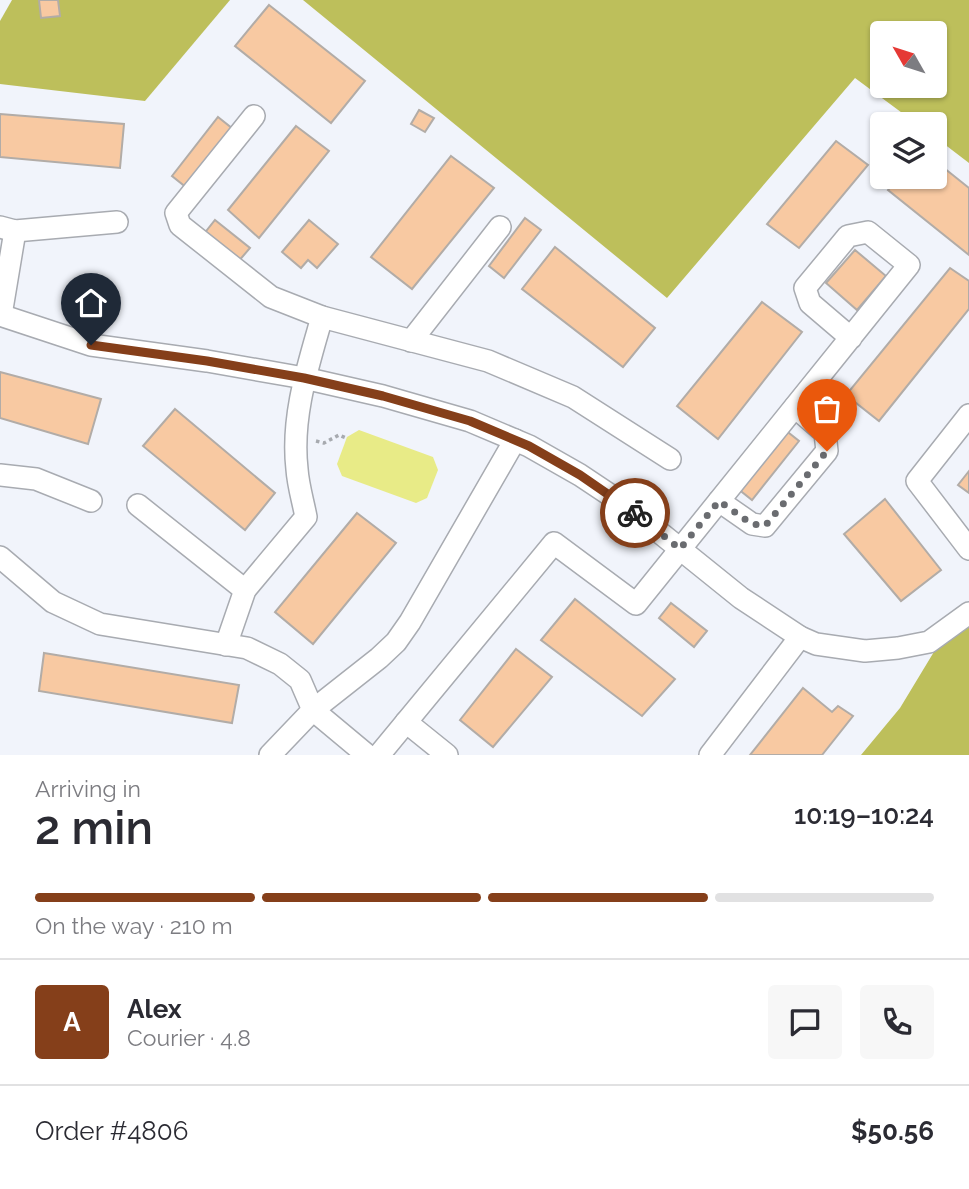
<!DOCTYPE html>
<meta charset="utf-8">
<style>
:root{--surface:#fff;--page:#f7f7f7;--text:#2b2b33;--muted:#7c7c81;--line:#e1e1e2;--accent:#853f1a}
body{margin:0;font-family:Raleway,sans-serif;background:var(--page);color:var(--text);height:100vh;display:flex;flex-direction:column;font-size:26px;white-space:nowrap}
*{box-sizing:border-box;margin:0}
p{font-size:23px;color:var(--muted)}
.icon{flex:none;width:38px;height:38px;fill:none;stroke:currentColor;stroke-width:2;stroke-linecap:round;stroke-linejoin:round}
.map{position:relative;height:755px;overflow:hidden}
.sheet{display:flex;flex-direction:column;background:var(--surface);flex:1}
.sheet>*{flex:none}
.needle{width:46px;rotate:309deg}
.controls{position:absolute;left:870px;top:21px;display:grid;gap:14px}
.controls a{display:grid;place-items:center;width:77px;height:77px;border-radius:7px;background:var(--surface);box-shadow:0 2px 5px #0004;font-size:35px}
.pin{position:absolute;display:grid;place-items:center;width:60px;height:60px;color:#fff;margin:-72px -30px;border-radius:50% 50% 50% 0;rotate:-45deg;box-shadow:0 0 7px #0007}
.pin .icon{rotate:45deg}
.courier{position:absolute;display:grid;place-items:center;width:70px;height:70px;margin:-35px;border:5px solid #853f1a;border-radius:50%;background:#fff;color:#222;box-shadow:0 2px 9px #0007}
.overview em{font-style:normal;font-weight:600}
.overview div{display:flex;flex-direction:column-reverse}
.overview{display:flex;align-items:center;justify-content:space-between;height:119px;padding:0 35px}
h1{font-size:46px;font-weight:600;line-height:52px}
.bar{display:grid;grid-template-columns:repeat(4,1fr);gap:10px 7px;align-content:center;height:84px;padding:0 35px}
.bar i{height:9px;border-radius:5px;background:var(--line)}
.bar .selected{background:var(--accent)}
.bar p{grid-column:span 4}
.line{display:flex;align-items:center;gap:18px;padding:0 35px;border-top:2px solid var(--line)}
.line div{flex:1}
.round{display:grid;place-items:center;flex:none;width:74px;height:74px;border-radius:7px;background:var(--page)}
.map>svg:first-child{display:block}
.green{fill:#e8eb87}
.forest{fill:#bdbf5b;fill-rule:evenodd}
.building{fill:#f8c9a2;stroke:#b2aca7;stroke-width:2}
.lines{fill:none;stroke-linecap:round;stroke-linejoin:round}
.minor-casing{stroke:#a8abb1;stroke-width:24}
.path{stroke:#a7aaaf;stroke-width:3.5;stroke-dasharray:3.5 3.5;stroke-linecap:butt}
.minor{stroke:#fff;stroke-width:21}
.done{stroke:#6a6c70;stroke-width:7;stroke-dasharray:0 12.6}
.route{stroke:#853f1a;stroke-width:9}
</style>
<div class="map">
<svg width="969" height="755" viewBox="0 0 969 755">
<rect width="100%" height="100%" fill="#f1f4fb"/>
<polygon class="green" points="359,430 433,457 438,470 427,498 416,503 342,476 337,464 347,437"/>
<g class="forest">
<polygon points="12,0 230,0 145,101 0,84 0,21"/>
<path d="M303 0H969V163L935 137 934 124H917L855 78 667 298ZM934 33V86H882V33Z"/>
<polygon points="969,613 969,755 861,755 900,708 949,627"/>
</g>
<g class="building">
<polygon points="39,0 58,0 60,16 41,18"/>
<polygon points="269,5 365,81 331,123 235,46"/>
<polygon points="419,110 434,118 425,132 411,124"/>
<polygon points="0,114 124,124 120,168 0,157"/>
<polygon points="218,117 233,129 187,188 172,176"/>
<polygon points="296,126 329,151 259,238 228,210"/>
<polygon points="836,141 868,165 799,248 767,224"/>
<polygon points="451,156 494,188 412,289 371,257"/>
<polygon points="934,160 969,188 969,255 888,190 899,177 934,177"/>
<polygon points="525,218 541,230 504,278 489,266"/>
<polygon points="215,220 250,248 237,263 203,235"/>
<polygon points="309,220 338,244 317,268 308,260 301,268 282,252"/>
<polygon points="555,247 655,328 623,367 522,289"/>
<polygon points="855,250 886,276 857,310 826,283"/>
<polygon points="950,268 969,281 969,309 879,421 846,395"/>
<polygon points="762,302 802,332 718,439 677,406"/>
<polygon points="0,372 101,399 88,444 0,418"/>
<polygon points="175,409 275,493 245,530 143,446"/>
<polygon points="784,429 799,441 752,500 737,488"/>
<polygon points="969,471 969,493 958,485"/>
<polygon points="885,499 941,570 901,601 844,534"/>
<polygon points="357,513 396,543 313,644 275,612"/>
<polygon points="575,599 675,679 642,716 541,640"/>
<polygon points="671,603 707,631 694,647 659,618"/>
<polygon points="516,649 552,677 493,747 460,720"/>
<polygon points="44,653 239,685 232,723 39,691"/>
<polygon points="803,688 832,712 838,706 853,716 822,755 750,755"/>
</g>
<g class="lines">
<defs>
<g id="minor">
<polyline points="254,116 176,213 180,225 271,297 322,317 488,361 573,397 670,459"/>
<polyline points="0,227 15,231 117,222"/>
<polyline points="0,315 91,345 207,361 304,378 383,396 470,421 529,446 580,475 628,507 741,598 800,637 816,644 865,651 898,648 929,642 969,613"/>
<polyline points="1,315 15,231"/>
<polyline points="411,341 500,227"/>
<polyline points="969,415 917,481 969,549"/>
<polyline points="0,475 36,479 91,501"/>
<polyline points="719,501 752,524 765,526 827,451 825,433 795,407"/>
<polyline points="138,505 245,590"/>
<polyline points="0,557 53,602 100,624 247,648 280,664 300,680 313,710 367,755"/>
<path d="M226 645 245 590 306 517C303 501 298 485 297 469 291 417 308 366 322 317"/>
<polyline points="406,722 447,755"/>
<polyline points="270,755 313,710 379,658 396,642 410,622 515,440"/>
<polyline points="379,755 554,543 636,604 909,265 868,232 848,236 805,288 810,303 851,338"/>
<polyline points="710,755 800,637"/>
</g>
</defs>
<use href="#minor" class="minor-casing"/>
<polyline class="path" points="316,441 324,443 339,435 346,438"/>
<use href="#minor" class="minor"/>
</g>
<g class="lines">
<polyline class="done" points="635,513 680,549 719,501 752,524 765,526 827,451"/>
<polyline class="route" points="91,345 207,361 304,378 383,396 470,421 529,446 580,475 635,513"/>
</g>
</svg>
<div class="controls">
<a><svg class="needle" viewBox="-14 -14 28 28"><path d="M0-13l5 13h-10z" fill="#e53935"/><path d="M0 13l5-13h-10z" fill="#7c7c81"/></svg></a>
<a><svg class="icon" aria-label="layers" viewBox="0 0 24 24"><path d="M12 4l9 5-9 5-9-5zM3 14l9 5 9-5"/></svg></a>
</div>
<div class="pin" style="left:827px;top:451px;background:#ea580c"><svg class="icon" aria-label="bag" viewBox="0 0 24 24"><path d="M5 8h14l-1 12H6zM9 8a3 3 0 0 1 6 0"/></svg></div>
<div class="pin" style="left:91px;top:345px;background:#1f2937"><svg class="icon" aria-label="home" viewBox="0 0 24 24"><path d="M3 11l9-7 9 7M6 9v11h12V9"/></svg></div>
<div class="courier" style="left:635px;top:513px"><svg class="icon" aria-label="bike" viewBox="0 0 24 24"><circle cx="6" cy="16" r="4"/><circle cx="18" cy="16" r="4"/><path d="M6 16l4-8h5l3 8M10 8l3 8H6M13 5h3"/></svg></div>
</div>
<section class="sheet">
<div class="overview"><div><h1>2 min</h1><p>Arriving in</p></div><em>10:19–10:24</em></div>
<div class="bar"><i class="selected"></i><i class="selected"></i><i class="selected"></i><i></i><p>On the way · 210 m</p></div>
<div class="line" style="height:126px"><b class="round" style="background:var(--accent);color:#fff">A</b><div><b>Alex</b><p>Courier · 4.8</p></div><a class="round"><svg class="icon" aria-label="chat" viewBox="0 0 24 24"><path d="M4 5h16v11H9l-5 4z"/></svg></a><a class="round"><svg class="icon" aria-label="phone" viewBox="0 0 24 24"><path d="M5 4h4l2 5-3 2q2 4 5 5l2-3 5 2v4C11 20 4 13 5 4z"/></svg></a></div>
<div class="line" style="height:91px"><div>Order #4806</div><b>$50.56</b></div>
</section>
